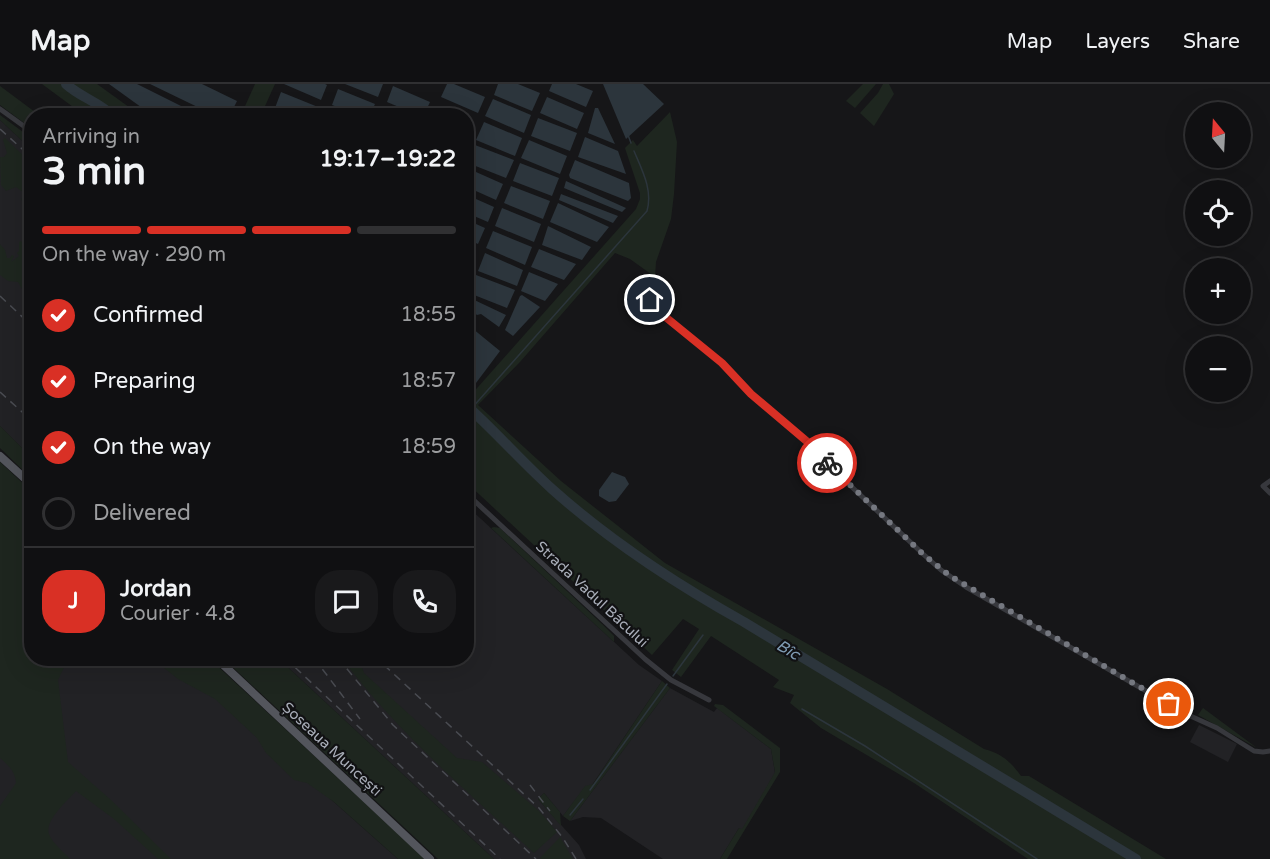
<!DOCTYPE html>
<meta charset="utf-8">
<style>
:root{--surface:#101012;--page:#19191b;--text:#f1f3f6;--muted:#9c9d9f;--line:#303032;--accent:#d93025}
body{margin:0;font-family:"Varela Round",sans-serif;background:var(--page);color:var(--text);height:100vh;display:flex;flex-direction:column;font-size:22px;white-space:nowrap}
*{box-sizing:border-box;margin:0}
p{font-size:20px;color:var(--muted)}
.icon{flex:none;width:33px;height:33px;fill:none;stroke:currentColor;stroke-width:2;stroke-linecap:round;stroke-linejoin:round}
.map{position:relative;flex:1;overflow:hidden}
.details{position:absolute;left:24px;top:24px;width:450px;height:558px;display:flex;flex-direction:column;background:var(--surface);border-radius:24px;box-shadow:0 6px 24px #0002,0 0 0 2px var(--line)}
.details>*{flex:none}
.needle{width:39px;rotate:342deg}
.fabs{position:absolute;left:1185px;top:18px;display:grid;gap:12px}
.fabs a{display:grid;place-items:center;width:66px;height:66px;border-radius:50%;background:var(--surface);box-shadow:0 6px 24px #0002,0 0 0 2px var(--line);font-size:30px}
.pin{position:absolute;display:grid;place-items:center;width:51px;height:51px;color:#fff;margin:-26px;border:3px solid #fff;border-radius:50%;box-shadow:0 2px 6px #0007}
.courier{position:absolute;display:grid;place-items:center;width:60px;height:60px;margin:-30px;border:4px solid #d93025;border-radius:50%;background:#fff;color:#222;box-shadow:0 2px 8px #0007}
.head em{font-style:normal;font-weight:700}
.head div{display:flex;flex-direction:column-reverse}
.head{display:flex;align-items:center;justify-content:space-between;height:102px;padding:0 18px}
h1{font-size:39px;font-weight:700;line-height:45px}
.bar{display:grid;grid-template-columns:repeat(4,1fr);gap:9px 6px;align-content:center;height:72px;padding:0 18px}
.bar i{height:8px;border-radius:4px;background:var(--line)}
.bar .selected{background:var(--accent)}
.bar p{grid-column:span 4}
.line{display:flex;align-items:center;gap:15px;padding:0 18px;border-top:2px solid var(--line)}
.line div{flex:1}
.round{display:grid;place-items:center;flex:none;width:63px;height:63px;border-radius:24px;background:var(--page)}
ol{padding:0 18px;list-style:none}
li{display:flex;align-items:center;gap:18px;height:66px}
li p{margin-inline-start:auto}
li .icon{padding:6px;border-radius:50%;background:var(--accent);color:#fff;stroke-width:4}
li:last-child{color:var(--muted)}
li i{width:33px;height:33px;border:3px solid var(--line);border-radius:50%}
header{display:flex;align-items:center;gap:36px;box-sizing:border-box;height:84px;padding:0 30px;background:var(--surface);border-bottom:2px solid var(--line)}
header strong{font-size:28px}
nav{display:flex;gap:33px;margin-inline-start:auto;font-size:21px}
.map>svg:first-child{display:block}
.built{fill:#222225}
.green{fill:#1e261f}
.water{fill:#2c353c}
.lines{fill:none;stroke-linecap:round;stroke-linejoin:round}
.stream{stroke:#2c353c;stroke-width:1.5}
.river{stroke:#2c353c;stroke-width:10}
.street{stroke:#37383d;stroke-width:5}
.primary{stroke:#53555c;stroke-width:8}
.rail{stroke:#4a4c52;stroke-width:1.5;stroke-dasharray:8 6;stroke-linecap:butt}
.done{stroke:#757880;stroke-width:6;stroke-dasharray:0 10.8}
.route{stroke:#d93025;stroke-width:8}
.labels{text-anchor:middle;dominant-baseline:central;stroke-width:4.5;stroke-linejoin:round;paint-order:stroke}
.street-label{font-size:15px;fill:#a8adb8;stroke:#111113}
.water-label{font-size:16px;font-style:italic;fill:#7f9bb3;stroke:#111113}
</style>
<header>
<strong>Map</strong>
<nav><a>Map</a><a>Layers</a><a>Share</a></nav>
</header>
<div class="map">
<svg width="1270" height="775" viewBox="0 0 1270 775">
<rect width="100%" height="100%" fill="#161618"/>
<g class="built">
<polygon points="0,36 31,65 31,373 0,342"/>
<polygon points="467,422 639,581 662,597 592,701 585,703 563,732 544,709 538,715 579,761 586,775 494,775 279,575 352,574 359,576 359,574 466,574"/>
<polygon points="0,424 32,574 173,575 398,775 0,775"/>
<polygon points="670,604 714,628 717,624 771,665 775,689 742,746 739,744 720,775 663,775 601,734 583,733 570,737"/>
<polygon points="1199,641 1237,660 1228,678 1190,658"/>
</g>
<g class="green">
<polygon points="42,0 97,0 140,31 84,31"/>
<polygon points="255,0 275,0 261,31 241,31"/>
<polygon points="863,0 876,0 855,24 846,17"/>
<polygon points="883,0 889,0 894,10 874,42 860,29 878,9"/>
<polygon points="0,2 39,31 32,32 31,44 0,21"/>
<path d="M670 28 677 58 674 110 671 135 656 178 655 193 630 175 615 169 520 278 478 321 561 397 665 479 887 605 984 665C1002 670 1010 677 1021 692H1029L1166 775H1028L914 699 821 644 790 619 794 611 773 603 779 596 711 552 681 593 672 586 699 545 683 535 652 571 467 399V310L470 312 636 125 640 115V109L625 64 633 56 637 62Z"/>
<polygon points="0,31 31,54 31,65 0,36"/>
<polygon points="5,54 25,73 27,81 31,83 31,111 27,113 24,117 21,116 24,109 16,103 6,107 1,101 0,73 4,73 7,69 3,56"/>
<path d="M21 157C32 167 32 200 31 215L30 211 23 207 18 198 8 197 0 191V160L5 166 7 174H10L12 171 14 172 11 178 19 172 17 169 19 167V158Z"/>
<polygon points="0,342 31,373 31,394 0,364"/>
<path d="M0 378 31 407 32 574 68 575 58 596 68 678 111 716 171 775H158L114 735 76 707C68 716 44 737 49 750 52 759 64 768 70 775H0V722L16 699C15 687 9 682 0 674Z"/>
<polygon points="494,443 500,444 602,540 614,552 614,558 491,444"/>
<polygon points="153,575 210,575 425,775 398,775 334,718 307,699 294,696 266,669 257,654 215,615 178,595"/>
<polygon points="224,575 279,575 494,775 438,775"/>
<path d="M352 575H359L364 589 457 674 482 678 539 727 557 748 534 769C468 708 398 649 344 577Z"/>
<polygon points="662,597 670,604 570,737 563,732 585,702 593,700"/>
<polygon points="715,620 723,621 780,664 780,688 727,775 720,775 739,744 742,745 775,688 771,665 714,622"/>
<polygon points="1203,624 1257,664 1198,631"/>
<polygon points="544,709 560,728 561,742 538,715"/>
<polygon points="560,753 573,775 541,775 540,774"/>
</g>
<g class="water">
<polygon points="109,0 137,0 199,31 152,31"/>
<polygon points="150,0 202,0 237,17 230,31 214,31"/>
<polygon points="284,0 325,0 327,1 321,16"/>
<polygon points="345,0 383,0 378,13"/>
<polygon points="447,0 454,0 485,13 478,29 441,13"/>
<polygon points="498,0 518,0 540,9 532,27 494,11"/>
<polygon points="552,0 576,0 593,7 586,23 549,7"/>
<polygon points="603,0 643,0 664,20 626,55"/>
<polygon points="393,2 430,18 424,31 418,31 387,18"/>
<polygon points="338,5 375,20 370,31 358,31 332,21"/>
<polygon points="281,8 318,23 315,31 294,31 275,24"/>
<polygon points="547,13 584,29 577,45 540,29"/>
<polygon points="493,15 531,31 524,49 485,32"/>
<polygon points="595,24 598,24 615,60 588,49"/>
<polygon points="538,34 577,49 570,67 531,52"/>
<polygon points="484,38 522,54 515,72 476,56"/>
<polygon points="585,53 618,67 626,90 578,73"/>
<polygon points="529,56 567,72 560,90 521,74"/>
<polygon points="475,61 514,76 506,94 468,79"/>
<polygon points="575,76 629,99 631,114 628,117 570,94 569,91"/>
<polygon points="520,79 559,94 552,112 513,97"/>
<polygon points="467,84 503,100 496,116 467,103"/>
<polygon points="566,97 626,124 622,128 564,104"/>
<polygon points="511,102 550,117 543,135 504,119"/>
<polygon points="561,110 618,132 613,139 559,116"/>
<polygon points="467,111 494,123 488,138 467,129"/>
<polygon points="558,119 609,143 597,158 550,138"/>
<polygon points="502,124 541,140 534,158 495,142"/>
<polygon points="467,136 485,144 478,160 467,155"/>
<polygon points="548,142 591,163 582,176 542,161"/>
<polygon points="493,147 532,163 525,181 486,164"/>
<polygon points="539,165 576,180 564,196 531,183"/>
<polygon points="485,169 523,186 517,202 478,187"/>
<polygon points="529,188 558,200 545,217 521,207"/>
<polygon points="476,191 515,206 507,224 469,209"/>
<polygon points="522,211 540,223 513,252 505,246 520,212"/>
<polygon points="468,213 506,231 499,243 481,230 477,231 467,222"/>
<polygon points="467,240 500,267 473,303 467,297"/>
<polygon points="612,388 625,393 629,400 616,417 609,418 599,412 599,406"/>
</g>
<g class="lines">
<g class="stream">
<polyline points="628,51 631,59"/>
<path d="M471 325 647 127C653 106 642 86 634 67"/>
<polyline points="673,592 703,551"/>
<polyline points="802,625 865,662 1037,775"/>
<polyline points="590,706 667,600"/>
<polyline points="570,731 583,715"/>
</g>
<g class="river">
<path d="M66 0C80 13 99 18 113 32"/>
<path d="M466 321C496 348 522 378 552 405 610 457 676 500 744 538L1136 775"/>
</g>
<g class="street">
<polyline points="0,25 32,48"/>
<polyline points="650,216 653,222 722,279 751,310 810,360 820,373 923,470 941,486 966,503 1186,630 1217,644 1254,667 1263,668 1270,667"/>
<polyline points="1270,397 1263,402 1270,409"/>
<polyline points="466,409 645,575 671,596 709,616"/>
</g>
<g class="primary">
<polyline points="0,372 32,401"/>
<polyline points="216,574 430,775"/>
</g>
<g class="rail">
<polyline points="0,45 32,74"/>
<polyline points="0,212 32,242"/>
<polyline points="0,308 32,337"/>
<polyline points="285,574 500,775"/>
<polyline points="314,574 360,635"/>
<polyline points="338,574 393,641 536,775"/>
<polyline points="384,581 539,724 563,754 576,775"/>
<polyline points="530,701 550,727"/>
</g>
</g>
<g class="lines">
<polyline class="done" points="827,379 923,470 950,492 1169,620"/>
<polyline class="route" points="650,216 652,222 722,279 751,310 810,360 827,379"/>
</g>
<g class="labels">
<g class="street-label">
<text transform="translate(592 510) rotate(43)">Strada Vadul Bâcului</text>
<text transform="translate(332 665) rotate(43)">Șoseaua Muncești</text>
</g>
<g class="water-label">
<text transform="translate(788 566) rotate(31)">Bîc</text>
</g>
</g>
</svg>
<div class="fabs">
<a><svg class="needle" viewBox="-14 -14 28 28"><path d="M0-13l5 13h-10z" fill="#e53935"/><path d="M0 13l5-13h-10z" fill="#9c9d9f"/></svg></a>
<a><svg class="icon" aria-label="locate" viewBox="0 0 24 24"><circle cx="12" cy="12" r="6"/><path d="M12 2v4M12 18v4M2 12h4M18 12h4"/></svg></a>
<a>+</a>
<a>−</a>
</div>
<div class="pin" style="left:1169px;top:620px;background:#ea580c"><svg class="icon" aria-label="bag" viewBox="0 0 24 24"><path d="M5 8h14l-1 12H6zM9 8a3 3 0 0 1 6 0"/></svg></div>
<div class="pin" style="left:650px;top:216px;background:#1f2937"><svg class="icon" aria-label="home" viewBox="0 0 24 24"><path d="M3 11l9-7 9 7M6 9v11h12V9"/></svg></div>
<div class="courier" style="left:827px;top:379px"><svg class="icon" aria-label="bike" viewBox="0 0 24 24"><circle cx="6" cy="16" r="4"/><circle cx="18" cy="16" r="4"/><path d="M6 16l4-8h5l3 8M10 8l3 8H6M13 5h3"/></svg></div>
<section class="details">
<div class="head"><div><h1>3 min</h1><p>Arriving in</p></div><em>19:17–19:22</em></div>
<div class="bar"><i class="selected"></i><i class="selected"></i><i class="selected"></i><i></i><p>On the way · 290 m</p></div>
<ol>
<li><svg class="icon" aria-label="check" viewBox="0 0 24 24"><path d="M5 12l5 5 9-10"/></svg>Confirmed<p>18:55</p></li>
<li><svg class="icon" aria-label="check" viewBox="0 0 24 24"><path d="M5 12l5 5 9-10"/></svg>Preparing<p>18:57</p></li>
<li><svg class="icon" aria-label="check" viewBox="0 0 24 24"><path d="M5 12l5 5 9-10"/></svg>On the way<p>18:59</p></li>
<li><i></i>Delivered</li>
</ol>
<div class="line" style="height:108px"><b class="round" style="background:var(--accent);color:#fff">J</b><div><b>Jordan</b><p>Courier · 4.8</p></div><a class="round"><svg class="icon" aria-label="chat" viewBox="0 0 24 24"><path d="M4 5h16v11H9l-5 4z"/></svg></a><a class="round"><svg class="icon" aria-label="phone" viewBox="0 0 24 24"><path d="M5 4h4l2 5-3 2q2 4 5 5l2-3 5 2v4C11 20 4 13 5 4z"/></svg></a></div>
</section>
</div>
